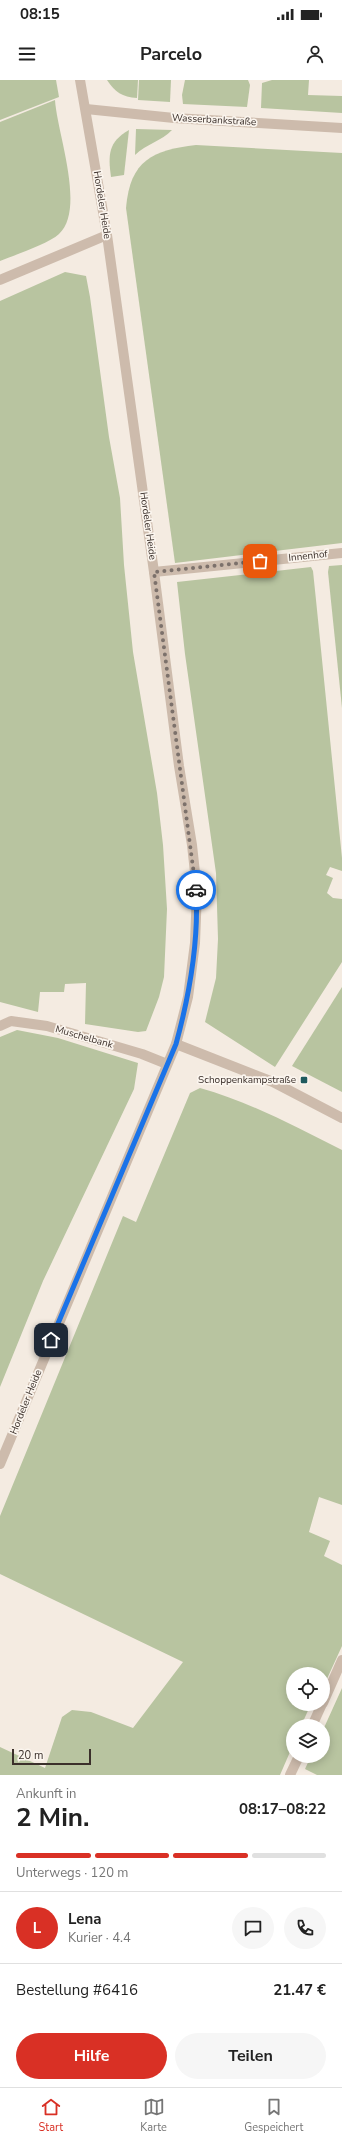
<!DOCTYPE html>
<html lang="de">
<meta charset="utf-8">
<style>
:root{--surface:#fff;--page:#f6f6f6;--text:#222;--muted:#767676;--line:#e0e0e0;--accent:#d93025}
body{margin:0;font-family:"Nunito Sans",sans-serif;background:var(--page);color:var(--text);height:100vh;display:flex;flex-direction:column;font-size:15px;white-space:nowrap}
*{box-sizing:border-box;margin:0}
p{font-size:13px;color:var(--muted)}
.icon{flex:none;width:22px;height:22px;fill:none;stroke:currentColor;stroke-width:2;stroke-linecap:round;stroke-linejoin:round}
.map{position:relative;height:1695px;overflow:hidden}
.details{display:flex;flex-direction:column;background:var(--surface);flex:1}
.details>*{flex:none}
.fabs{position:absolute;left:286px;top:1587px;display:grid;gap:8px}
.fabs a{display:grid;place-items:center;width:44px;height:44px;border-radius:50%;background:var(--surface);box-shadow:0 2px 10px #0003;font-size:20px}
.scale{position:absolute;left:12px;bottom:10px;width:79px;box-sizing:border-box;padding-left:4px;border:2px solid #3b302b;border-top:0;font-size:11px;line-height:14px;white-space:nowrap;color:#3b302b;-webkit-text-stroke:3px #fbf5ee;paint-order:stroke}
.pin{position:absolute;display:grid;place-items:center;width:34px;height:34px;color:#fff;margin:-17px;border-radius:8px;box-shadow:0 2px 6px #0006}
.courier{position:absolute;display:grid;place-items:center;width:40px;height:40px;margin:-20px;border:3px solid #1a73e8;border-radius:50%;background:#fff;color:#222;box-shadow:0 1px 5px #0007}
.head em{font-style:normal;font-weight:700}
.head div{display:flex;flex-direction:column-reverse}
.head{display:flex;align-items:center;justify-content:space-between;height:68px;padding:0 16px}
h1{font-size:26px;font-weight:700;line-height:30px}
.bar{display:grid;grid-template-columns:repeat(4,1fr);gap:6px 4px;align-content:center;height:48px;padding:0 16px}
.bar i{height:5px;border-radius:3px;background:var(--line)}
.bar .current{background:var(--accent)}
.bar p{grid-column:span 4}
.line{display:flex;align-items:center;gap:10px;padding:0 16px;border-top:1px solid var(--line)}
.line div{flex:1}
.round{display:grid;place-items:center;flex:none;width:42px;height:42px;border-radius:21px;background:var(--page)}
.cta{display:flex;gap:8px;margin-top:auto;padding:8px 16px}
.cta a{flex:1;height:46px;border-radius:24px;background:var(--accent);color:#fff;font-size:16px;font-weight:700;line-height:46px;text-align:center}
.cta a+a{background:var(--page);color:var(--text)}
.status{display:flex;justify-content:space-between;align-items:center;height:28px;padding:0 20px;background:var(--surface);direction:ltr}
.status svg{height:11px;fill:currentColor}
header{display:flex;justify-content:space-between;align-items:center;height:52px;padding:0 16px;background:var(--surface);font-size:18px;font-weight:700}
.tabs{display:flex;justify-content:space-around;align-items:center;height:56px;border-top:1px solid var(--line);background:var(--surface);font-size:11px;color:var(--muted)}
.tabs a{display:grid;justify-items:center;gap:2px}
.tabs .current{color:var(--accent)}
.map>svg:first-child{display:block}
.green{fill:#b8c4a0}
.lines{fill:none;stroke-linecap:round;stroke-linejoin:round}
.minor{stroke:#cdbbac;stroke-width:10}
.done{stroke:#7c716b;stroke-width:4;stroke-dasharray:0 7.2}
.route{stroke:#1a73e8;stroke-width:5}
.poi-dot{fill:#1f5a5e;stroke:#fbf5ee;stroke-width:1.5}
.labels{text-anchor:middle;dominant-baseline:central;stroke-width:3.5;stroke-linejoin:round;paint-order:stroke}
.street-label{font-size:10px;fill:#3b302b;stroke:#fbf5ee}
.poi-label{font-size:10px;fill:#3b302b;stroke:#fbf5ee;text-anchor:end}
</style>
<div class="status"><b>08:15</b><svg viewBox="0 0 49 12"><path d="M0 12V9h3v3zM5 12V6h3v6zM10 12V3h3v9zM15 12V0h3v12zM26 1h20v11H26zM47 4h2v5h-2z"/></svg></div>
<header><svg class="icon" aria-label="menu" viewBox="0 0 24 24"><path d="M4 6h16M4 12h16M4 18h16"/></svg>Parcelo<svg class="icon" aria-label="person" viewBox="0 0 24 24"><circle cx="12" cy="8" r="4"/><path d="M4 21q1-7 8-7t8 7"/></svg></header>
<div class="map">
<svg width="342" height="1695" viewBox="0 0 342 1695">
<rect width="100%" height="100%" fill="#f4ebe1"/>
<g class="green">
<polygon points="0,0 56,0 59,17 0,40"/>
<path d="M107 0H138L137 18C122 17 115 12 107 0Z"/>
<polygon points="139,0 171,0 170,22 138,20"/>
<polygon points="185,0 248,0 250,5 247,27 183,24 182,15"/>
<polygon points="272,0 309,0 308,15 342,16 342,33 261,28 262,3"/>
<path d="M55 20C57 53 86 129 59 154 48 164 15 175 0 181V42Z"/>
<path d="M136 49 172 50C162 61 146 64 135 75Z"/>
<path d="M129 50 124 95 111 97C108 75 108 62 129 50Z"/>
<path d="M196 65 342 73V463L175 483 126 128C130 80 153 70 196 65Z"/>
<polygon points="65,192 86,196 90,217 109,357 120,418 124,485 133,572 157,713 163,765 167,829 164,897 159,917 146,951 138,952 85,944 86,903 65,904 64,912 40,912 38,932 0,922 0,221"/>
<polygon points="342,485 342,628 328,492 329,486"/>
<polygon points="311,487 313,491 316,520 342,778 342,791 330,787 326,795 333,798 327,813 333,818 342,819 342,882 275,987 205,942 216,898 218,859 216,793 185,574 177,502"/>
<polygon points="342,907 342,1012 292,986"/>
<polygon points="17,950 58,958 138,983 134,1009 43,1201 0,1307 0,957"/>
<path d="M200 1008C250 1022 296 1047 342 1070V1425L319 1417 309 1452 330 1461 324 1476 342 1485V1566L326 1601H323V1594H293V1624H311L301 1646H293V1665L280 1695H0V1667L45 1688 62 1637 72 1630 91 1632 133 1648 183 1582 0 1494V1436L123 1136 136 1142 190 1013Z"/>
<polygon points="342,1608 342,1695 317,1695 305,1689 311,1676 323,1676 323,1650"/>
</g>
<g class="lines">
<g class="minor">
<polyline points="86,29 174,38 342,48"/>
<polyline points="0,200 107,155"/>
<polyline points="154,492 342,473"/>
<polyline points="0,946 11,941 47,946 142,974 167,984"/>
<polyline points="176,964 273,1002 342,1038"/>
<polyline points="0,1384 176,964 188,917 195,863 197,811 192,765 179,686 154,492 107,155 80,0"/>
<polyline points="323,1623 342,1580"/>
<polyline points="312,1646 322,1624"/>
<polyline points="290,1695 299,1676"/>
</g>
</g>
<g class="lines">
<polyline class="done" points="196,810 154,492 260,481"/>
<path class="route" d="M51 1260 176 964C190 913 199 862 196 810"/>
</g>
<rect class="poi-dot" x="300" y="996" width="8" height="8" rx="2"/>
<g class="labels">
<g class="street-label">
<text transform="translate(214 40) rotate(3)">Wasserbankstraße</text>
<text transform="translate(102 125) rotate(81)">Hordeler Heide</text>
<text transform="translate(148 446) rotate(82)">Hordeler Heide</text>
<text transform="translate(308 476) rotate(-6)">Innenhof</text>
<text transform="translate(84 957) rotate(16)">Muschelbank</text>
<text transform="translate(26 1322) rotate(-68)">Hordeler Heide</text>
</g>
<g class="poi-label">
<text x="296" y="1000">Schoppenkampstraße</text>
</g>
</g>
</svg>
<div class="fabs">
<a><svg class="icon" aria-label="locate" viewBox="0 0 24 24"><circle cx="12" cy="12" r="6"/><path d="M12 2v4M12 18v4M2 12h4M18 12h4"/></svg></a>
<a><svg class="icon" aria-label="layers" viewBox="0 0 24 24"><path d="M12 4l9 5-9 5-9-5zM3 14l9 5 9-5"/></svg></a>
</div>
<div class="scale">20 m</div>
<div class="pin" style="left:260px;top:481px;background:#ea580c"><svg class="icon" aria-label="bag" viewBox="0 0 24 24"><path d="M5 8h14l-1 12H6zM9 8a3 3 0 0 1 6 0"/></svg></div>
<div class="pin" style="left:51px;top:1260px;background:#1f2937"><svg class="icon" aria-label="home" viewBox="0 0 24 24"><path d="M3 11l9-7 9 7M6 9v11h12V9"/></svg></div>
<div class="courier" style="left:196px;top:810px"><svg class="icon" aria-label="car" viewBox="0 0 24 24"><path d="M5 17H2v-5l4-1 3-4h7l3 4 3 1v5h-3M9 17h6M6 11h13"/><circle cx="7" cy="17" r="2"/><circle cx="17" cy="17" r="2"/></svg></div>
</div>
<section class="details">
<div class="head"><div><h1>2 Min.</h1><p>Ankunft in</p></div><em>08:17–08:22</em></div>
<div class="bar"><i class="current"></i><i class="current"></i><i class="current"></i><i></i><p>Unterwegs · 120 m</p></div>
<div class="line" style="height:72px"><b class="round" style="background:var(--accent);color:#fff">L</b><div><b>Lena</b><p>Kurier · 4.4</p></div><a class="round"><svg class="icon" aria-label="chat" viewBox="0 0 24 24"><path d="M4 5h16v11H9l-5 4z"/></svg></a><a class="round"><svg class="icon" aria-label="phone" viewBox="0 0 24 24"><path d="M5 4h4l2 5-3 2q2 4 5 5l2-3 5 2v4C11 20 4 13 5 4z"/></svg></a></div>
<div class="line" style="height:52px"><div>Bestellung #6416</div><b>21.47 €</b></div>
<div class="cta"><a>Hilfe</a><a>Teilen</a></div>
</section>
<nav class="tabs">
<a class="current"><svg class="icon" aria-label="home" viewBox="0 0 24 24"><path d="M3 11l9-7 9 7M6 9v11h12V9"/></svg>Start</a>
<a><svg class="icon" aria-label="map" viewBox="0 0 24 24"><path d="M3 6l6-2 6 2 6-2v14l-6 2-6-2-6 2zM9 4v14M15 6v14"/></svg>Karte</a>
<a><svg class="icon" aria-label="saved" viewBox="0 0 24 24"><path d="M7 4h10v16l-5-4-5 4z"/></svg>Gespeichert</a>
</nav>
